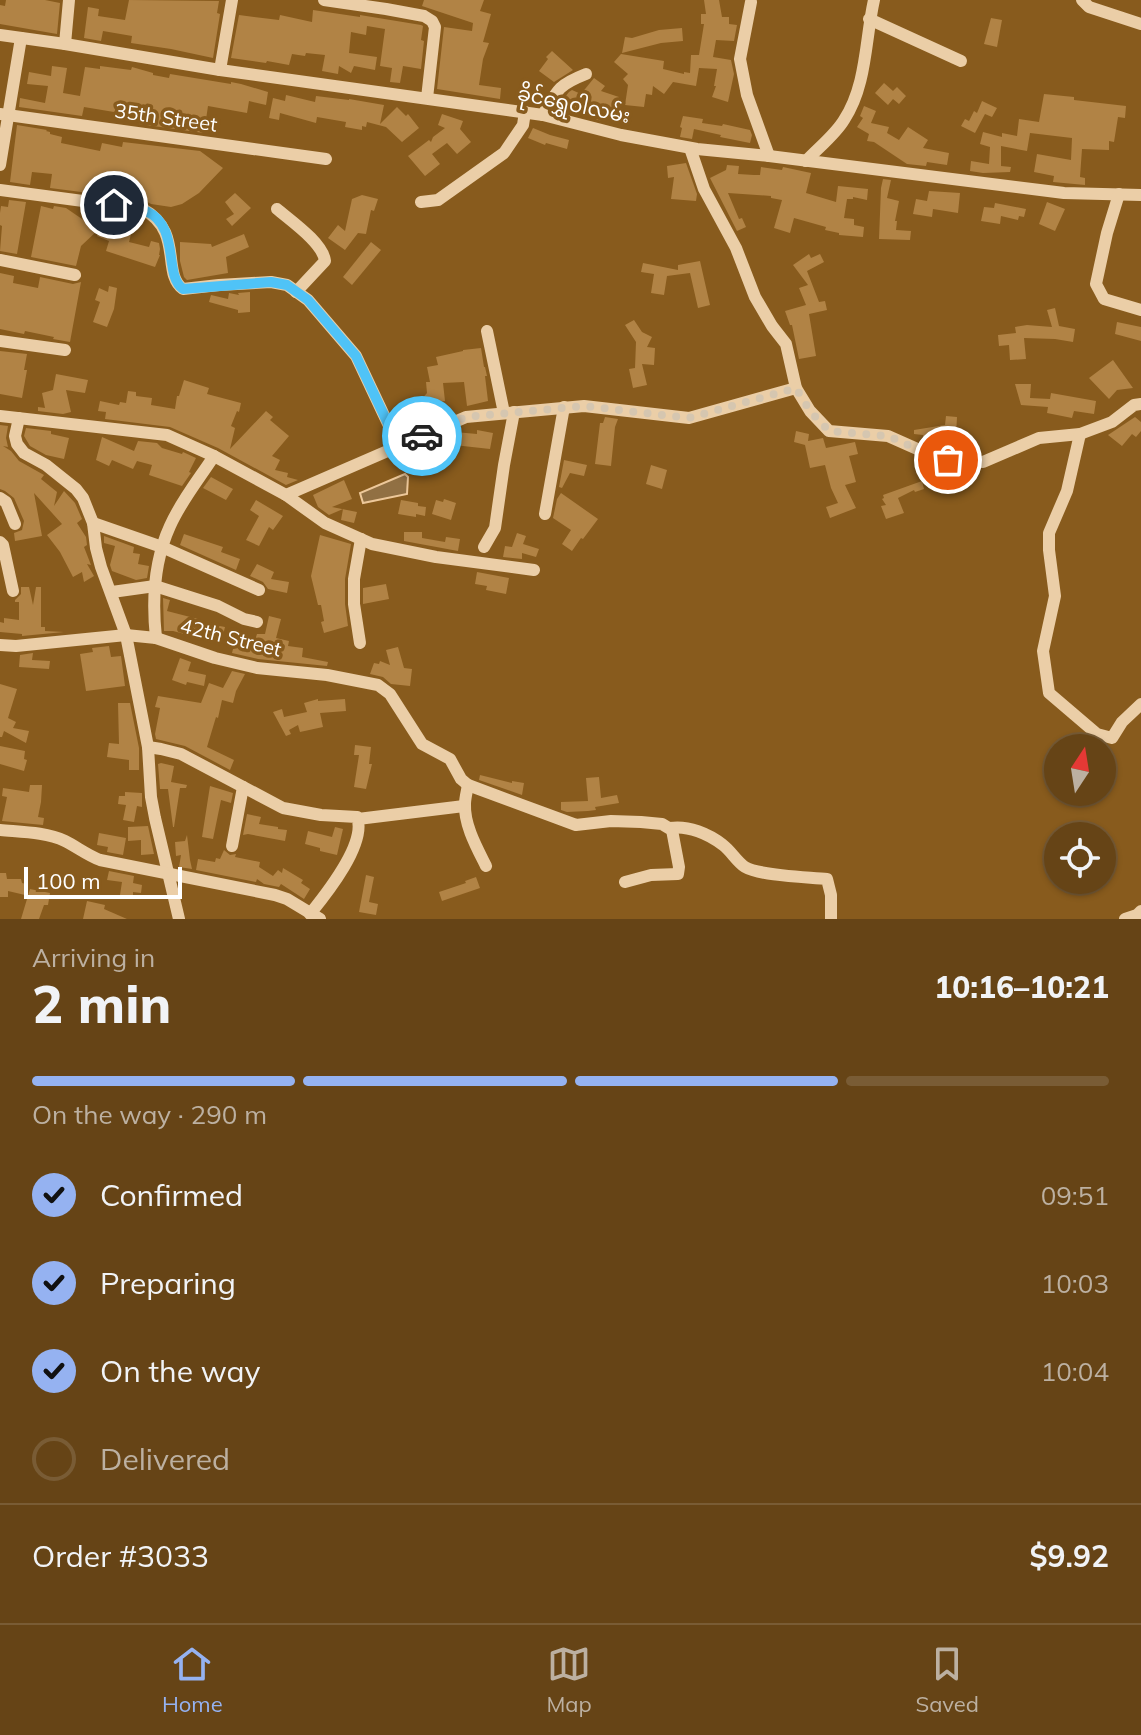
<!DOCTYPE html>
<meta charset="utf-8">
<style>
:root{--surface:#664416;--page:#6c4b1f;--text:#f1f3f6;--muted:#bcb0a1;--line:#795c35;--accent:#95b2f1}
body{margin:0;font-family:Mulish,"Noto Sans Myanmar",sans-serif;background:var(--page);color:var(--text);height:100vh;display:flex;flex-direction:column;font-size:30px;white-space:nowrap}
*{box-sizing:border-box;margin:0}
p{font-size:26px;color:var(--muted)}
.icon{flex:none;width:44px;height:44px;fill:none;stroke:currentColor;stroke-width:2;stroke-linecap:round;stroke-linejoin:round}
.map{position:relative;height:919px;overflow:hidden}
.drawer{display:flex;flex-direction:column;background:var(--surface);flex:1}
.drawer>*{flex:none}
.needle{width:52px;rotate:12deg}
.tools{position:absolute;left:1044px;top:734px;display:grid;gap:16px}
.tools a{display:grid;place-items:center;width:72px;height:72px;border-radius:50%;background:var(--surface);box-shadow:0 2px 6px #0004,0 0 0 2px var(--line);font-size:40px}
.scale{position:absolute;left:24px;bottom:20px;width:158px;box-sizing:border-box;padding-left:8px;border:4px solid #fff;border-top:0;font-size:22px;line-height:28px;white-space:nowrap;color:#fff;-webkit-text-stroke:6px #885b1d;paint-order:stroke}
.pin{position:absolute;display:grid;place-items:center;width:68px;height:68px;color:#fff;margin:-34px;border:4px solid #fff;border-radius:50%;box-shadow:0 2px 8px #0007}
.courier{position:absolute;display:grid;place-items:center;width:80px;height:80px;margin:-40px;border:6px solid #4fc3f7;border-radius:50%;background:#fff;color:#222;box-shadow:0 2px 10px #0007}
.headline em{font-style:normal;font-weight:800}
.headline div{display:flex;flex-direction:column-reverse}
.headline{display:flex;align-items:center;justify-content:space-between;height:136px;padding:0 32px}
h1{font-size:52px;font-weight:800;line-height:60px}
.bar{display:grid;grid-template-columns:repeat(4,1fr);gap:12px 8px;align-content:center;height:96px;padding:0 32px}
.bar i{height:10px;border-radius:6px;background:var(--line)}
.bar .on{background:var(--accent)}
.bar p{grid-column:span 4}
.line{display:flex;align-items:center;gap:20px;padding:0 32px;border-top:2px solid var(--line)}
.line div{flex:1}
ol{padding:0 32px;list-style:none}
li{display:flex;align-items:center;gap:24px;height:88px}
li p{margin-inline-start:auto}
li .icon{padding:8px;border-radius:50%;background:var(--accent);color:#111;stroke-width:4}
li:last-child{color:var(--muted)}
li i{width:44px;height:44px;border:4px solid var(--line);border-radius:50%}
.dock{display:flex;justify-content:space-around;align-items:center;height:112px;border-top:2px solid var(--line);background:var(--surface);font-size:22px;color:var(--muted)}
.dock a{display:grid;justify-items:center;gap:4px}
.dock .on{color:var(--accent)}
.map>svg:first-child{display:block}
.water{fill:#917043;stroke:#edc89a;stroke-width:2}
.building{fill:#b18345}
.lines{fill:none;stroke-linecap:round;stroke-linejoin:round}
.minor{stroke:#ebcea7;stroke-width:12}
.done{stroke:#d5c6b0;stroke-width:8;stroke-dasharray:0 14.4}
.route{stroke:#4fc3f7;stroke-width:10}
.labels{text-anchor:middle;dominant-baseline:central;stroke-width:7;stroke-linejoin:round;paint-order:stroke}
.street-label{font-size:20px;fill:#fff;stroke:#885b1d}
</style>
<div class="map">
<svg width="1141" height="919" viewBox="0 0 1141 919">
<rect width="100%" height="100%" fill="#885b1d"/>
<polygon class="water" points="405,474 408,477 407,494 363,503 360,493"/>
<g class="building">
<polygon points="6,0 45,0 60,3 57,34 0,24 0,5 5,6"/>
<polygon points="129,0 219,1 217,13 220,14 213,58 171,49 131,43 132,36 103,31 101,41 84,38 88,7 99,9 98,16 125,20"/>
<polygon points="424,0 484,0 480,11 491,14 483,42 489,43 483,59 479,85 501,88 500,99 437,89 444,27 472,31 473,23 422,6"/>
<polygon points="704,0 719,0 722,17 729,17 729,24 737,25 734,41 716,40 713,57 731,60 734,74 728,102 712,97 716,86 714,86 717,69 699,68 696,86 673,82 664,94 653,86 652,95 646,94 644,107 625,105 628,85 623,79 628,74 614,62 621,54 664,61 663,69 684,74 684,72 690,73 691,55 699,55 704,24 701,24 701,14 706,14"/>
<polygon points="313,10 360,17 360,15 421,25 423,26 421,40 424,41 421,69 403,66 400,83 390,82 392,68 380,66 385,29 367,26 366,35 351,32 349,53 377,57 375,70 354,66 351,73 339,66 338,74 322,71 325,55 306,53 305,56 292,54 289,65 267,61 266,63 231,58 239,15 279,20 280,15 312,22"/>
<polygon points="991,18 1002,20 997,47 984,44"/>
<polygon points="682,28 683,41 661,43 622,53 625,37 632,38 659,30"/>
<polygon points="552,51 573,70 554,82 539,71 548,59 546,57"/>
<polygon points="52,66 67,68 63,93 80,96 85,67 100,69 100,66 131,70 132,67 153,73 153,75 169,78 170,74 231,84 231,82 241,84 268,92 266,105 249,101 247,113 208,106 204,133 139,124 139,119 114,116 114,112 84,107 82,116 19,107 20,98 45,103 48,86 27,84 29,72 51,76"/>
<polygon points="594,78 605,86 601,91 619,97 614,112 605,109 601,121 593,118 595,111 581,104 577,113 561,106 565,97 569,92 572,90 581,94"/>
<polygon points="884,83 893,91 897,87 906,96 899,104 893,99 888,105 875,93"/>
<polygon points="1044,94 1074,97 1074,100 1126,106 1125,118 1118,117 1114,142 1109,141 1109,150 1082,149 1080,177 1085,178 1085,185 1053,182 1054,176 1034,172 1037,154 1071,160 1072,138 1030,133 1027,151 1001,146 1001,166 1011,167 1010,172 983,173 970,171 971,161 989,164 990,147 980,144 983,132 1002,137 1002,133 1017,136 1019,119 1039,122"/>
<polygon points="286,95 315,102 316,96 349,100 349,99 384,105 380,124 397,107 406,116 408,114 419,128 402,142 386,127 367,122 366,127 362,126 362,130 345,127 346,122 317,117 316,123 280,113 279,120 269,118 273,98 285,101"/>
<polygon points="982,101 997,108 992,117 985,114 975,133 961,126 965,119 969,121 974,111 977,113"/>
<polygon points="864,106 876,111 871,123 889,127 887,133 899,140 908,127 928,140 923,148 949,153 947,165 927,162 926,166 907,164 874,142 867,141 869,134 857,127 863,118 860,116"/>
<polygon points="442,114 463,121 460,129 471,142 457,154 447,143 432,154 440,164 425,176 408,156 429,140 431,142 433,137 445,128 438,125"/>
<polygon points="683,116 703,119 702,123 722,126 723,124 750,130 752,135 750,143 720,137 721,135 694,129 692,139 680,137 682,128 680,127"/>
<polygon points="17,125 47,130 46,131 50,132 50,134 62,137 61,143 100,151 102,143 122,147 123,142 200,151 223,168 199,193 182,204 171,207 151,204 144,200 50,188 52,174 32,172 30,185 10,182"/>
<polygon points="533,128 550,135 569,140 567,149 546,143 545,145 528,138"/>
<polygon points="686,163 697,194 696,201 671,199 674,177 668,178 667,166"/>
<polygon points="727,165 739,166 738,174 754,175 760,175 761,167 782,170 783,167 811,173 806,193 836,202 838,186 868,189 867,200 853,197 853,199 847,199 844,218 854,219 854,225 864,227 863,237 839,235 839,233 825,230 826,227 794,218 790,233 774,228 782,200 771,198 771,196 728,193 739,219 742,218 746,227 737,231 710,178 726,170"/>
<polygon points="883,179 891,180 887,198 899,201 895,221 897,221 896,230 911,231 910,240 879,239 881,188"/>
<polygon points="929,191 960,193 958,213 933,209 932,217 913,214 916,199 927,201"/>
<polygon points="235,193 251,208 232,226 226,219 234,214 225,202"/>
<polygon points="362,195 378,199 374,211 371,210 366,234 358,233 345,250 328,238 338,225 345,231 352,199"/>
<polygon points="9,200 26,202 17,254 0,251 2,226 0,225 0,213 1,206 8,207"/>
<polygon points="1047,202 1065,209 1055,231 1039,224"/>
<polygon points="995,203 1026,209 1024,217 1019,216 1018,220 1001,216 1000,224 981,221 984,207 994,208"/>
<polygon points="41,206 53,209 54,206 66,208 98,230 81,246 76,266 31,257"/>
<polygon points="116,218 134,223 129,242 149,247 151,241 159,243 160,249 159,255 160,255 155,267 106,251 109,241 97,236 103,219 114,224"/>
<polygon points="244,234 249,247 226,257 228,273 187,280 184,277 180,261 180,242 211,244 212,247"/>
<polygon points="371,242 381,250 352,285 343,277"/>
<polygon points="809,254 811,258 820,254 824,262 807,271 819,302 825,301 827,310 809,314 816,356 799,359 792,325 790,325 785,311 806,305 799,288 808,285 793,265"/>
<polygon points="700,261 710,305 698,308 690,273 667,276 664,295 651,293 654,274 641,272 643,263 678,270 678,265"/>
<polygon points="0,273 14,276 13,283 38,288 40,277 73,284 81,282 70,342 53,339 54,337 25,331 24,334 0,329"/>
<polygon points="109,286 117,288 114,309 107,327 93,322 100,302 95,300 99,288 108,292"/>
<polygon points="250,292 250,312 238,313 238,310 209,302 211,295 228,299 229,293 239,295 238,293"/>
<polygon points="1055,308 1059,326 1075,329 1073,342 1055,339 1024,338 1026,359 1010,360 1009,345 999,346 998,335 1016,333 1015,327 1027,325 1052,327 1047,310"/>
<polygon points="634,320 642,332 652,337 647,347 655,348 654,365 642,364 647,385 633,388 629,369 635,368 636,342 625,325"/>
<polygon points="1117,322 1141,327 1141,341 1115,334"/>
<polygon points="481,348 484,367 485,367 487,376 485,376 488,401 467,406 464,382 443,383 445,401 423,404 432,412 425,420 424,419 409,431 403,425 417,413 413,409 427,393 426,382 430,382 427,367 438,365 436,357 463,351 463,350"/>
<polygon points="0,351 27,354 24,370 27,370 22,398 0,394"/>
<polygon points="1113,360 1133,388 1117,390 1109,399 1089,378"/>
<polygon points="56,374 88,380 85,393 66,390 71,412 63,414 38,411 38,407 45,408 42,393 53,390"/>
<polygon points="184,380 209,388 207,394 241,403 239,412 237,411 231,426 235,428 230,449 266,411 273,417 270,420 289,436 272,456 280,460 275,470 288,473 287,477 298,480 286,485 218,448 170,427 105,419 106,412 98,411 100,401 119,405 120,402 126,403 128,391 136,392 136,396 152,398 151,405 175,409 177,396 179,396"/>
<polygon points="1015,384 1031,384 1030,398 1050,399 1051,393 1096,401 1094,414 1074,411 1072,418 1047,413 1048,407 1021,405"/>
<polygon points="946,416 957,417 956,436 938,435 938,437 924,439 923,435 914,434 914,430 945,425"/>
<polygon points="605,417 618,419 615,427 611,466 595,464 600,423 603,423"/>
<polygon points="1135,417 1141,422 1141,431 1136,437 1132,434 1122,446 1108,435"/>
<polygon points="0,425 8,426 6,438 8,447 3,446 11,451 19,461 44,475 41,479 57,492 54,506 64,491 75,503 82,519 77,523 86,537 87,545 84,547 91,565 87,564 94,576 84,582 82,572 73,577 60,552 47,535 62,524 34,493 42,536 15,541 14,533 22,530 24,521 14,498 5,491 0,489"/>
<polygon points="26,428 51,431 51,434 69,438 64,459 46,455 30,446 24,436"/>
<polygon points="477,430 493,433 490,449 454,445 455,432 477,434"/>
<polygon points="796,431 809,434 808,441 823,438 826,448 855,442 858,454 849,456 856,482 845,485 856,508 830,518 826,507 838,503 831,488 825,465 810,468 805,445 794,442"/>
<polygon points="102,437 134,451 138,441 157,443 162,448 182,454 183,452 196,458 189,472 191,473 182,486 149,475 152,465 137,461 133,469 112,460 109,466 96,460"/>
<polygon points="564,460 587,465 584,476 570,473 562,488 559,487"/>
<polygon points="651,465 667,470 662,489 646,484"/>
<polygon points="211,477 233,489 226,500 203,488"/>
<polygon points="344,480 352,499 332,507 357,512 354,523 341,520 343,509 329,515 318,507 313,495"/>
<polygon points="922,481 924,489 915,492 914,490 898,498 904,513 886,519 881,506 886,505 882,499 884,498 883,495"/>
<polygon points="561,493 598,519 583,539 581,538 572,551 562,544 571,530 553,518 557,499"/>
<polygon points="444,499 456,503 451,520 432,514 436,500 443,502"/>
<polygon points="256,500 283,516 273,530 269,527 259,546 246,540 259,516 250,510"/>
<polygon points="401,500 418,503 418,506 426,507 425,516 416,514 416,517 398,514"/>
<polygon points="404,532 422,532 422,538 445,542 446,537 460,539 458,551 404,541"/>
<polygon points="517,533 526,536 523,544 539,549 536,557 522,553 522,559 503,557 505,546 512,547"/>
<polygon points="184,534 223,547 221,552 240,559 236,570 180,545"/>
<polygon points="320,535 351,544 345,579 345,604 348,626 324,633 321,622 324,621 321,605 318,605 311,576"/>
<polygon points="104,536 134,547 133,553 140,554 138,564 149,566 147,578 136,580 112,571 110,565 115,546 104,543"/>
<polygon points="257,564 274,572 271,579 289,582 287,593 268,589 263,582 250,576"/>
<polygon points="477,572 509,578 506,594 486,590 487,586 475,584"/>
<polygon points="386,584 389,599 363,604 363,588"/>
<polygon points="21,587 29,587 33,605 36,587 41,587 41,627 45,627 45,631 64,632 22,636 22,634 0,632 0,622 4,623 4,618 19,620 19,602 15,602 15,600 21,594"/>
<polygon points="163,598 170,600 167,611 198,619 198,622 225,627 222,639 205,636 204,639 173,631 164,631"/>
<polygon points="269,616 281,619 276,638 289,641 288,646 303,648 302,657 328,662 327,666 258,659 232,653 235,641 253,646 257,634 265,634"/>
<polygon points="109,646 111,657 121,656 125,686 86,691 80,654 93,652 92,648"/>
<polygon points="398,647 404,668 412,669 410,686 391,684 383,677 370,674 374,663 379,664 380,661 390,665 386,650"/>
<polygon points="33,653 32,660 50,661 49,669 19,667 20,655"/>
<polygon points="180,658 191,662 188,671 206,675 204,686 187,682 186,685 172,680"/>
<polygon points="232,671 245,674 236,691 233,703 222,700 218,718 216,717 207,747 234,760 230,770 185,746 156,739 155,734 160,708 155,707 158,696 201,703 209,683 223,688"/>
<polygon points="0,684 17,689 8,718 16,722 13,728 29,731 26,743 4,731 2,737 0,737"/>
<polygon points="318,699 318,701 345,699 346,711 320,713 323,727 300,732 298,725 289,730 291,734 286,736 273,712 282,709 284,717 307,712 304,703"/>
<polygon points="118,703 130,703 139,748 139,770 129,770 129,760 107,757 109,743 119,744"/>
<polygon points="355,745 371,747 369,764 372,764 366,789 354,787 359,755 354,755"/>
<polygon points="0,746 25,751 24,759 27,760 24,771 0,764"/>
<polygon points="161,763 174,766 171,782 187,785 186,788 180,788 174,827 173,827 168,789 160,789 158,764"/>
<polygon points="480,775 512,783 512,781 524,783 522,795 479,780"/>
<polygon points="599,777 601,798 617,795 619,803 595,807 596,810 588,811 567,812 561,810 561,802 588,801 586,778"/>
<polygon points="30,785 42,785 41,802 38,817 44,818 43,825 2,821 7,797 2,796 3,788 29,792"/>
<polygon points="210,786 233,793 231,803 221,800 213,839 202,837"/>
<polygon points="125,792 142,793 142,807 137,806 134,822 123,820 126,805 118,804 119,796 125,796"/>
<polygon points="247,814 261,817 259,824 278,827 278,829 287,830 285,841 248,834 243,835"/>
<polygon points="148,826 154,854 141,855 141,840 128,841 128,827"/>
<polygon points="335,827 343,829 337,855 320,851 320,848 305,844 308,831 332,837"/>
<polygon points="99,833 126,838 123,855 107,852 108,847 97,845"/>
<polygon points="187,835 190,860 192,869 179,867 181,855 176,856 175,842 185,841"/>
<polygon points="224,850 230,855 236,854 235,857 260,862 259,867 273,876 278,870 282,873 283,868 303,880 301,883 310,889 304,899 281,884 279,887 264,884 257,879 256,882 196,870 198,859 215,862 216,858 220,859"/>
<polygon points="109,871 134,876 133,883 142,885 141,893 133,892 133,896 120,895 122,882 107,880"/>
<polygon points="0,873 6,873 7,879 21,879 22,883 26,884 25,895 8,891 8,897 0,897"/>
<polygon points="366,875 374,877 369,902 378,904 376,915 359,912"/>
<polygon points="476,877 480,888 442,901 439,892 466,883 465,881"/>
<polygon points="30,889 50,893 48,905 44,905 39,919 21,919"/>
<polygon points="87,901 105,905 104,909 127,919 83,919"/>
</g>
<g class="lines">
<g class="minor">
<polyline points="324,0 386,9 424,16 432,21 435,27 427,98"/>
<polyline points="1082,0 1089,7 1141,24"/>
<polyline points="751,2 740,59 747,95 769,156"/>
<polyline points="869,19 961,61"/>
<polyline points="0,35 65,44 220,70 543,115 621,135 697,149 769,156 1064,193 1141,195"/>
<polyline points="65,44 69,0"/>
<polyline points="220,70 232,0"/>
<polyline points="0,114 326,159"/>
<path d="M543 115C557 90 558 85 586 74"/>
<polyline points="690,148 704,189 736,248 755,297 772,326 786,344 796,388 810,411 829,431 888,436 924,452 948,460 983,462 1039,438 1080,434 1112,422 1134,405 1141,404"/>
<path d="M806 161C818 148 835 135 844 120 867 85 865 40 874 0"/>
<polyline points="0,165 21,38"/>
<path d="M0 190 143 209C184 232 161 273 183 289L219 285 271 282 287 285 308 300 356 356 399 447"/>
<polyline points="1119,194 1107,233 1096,284 1104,299 1141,310"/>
<polyline points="421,202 438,200 504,153 523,125 525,112"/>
<path d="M277 209C291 221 323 243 325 261L296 292"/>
<polyline points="0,260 75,275"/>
<polyline points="487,331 504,413"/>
<polyline points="0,341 65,350"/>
<polyline points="0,416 167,435 214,456 286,495 325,523 372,544 436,557 534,570"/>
<polyline points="19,418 15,436 17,444 24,453 46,465 76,489 83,498 93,523 96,548 101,567 126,635 148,747 151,797 155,818 179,919"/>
<polyline points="1080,434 1067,491 1049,533 1049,550 1055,596 1043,651 1049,693 1097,734 1112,738 1122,722 1141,704"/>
<polyline points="286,495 466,417 584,406 689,418 796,388"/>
<polyline points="0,498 6,502 15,524"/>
<polyline points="545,514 564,407"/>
<polyline points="93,523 162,547 259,590"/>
<polyline points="0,542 3,545 13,591"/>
<polyline points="484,547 495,528 504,465 514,412"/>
<polyline points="112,592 155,586 218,606 244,619 257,622"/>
<path d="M156 638C152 601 154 561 170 526 181 501 199 479 214 456"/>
<polyline points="360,643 354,604 354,579 361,539"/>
<polyline points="0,645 16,646 126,635 156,638 215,658 257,668 327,675 378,685 390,694 422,744 450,759 461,779 468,785 576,825 611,821 641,822 662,824 672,830 679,867 678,874 651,875 625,882"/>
<path d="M148 747 161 749 181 754 283 808 321 815 357 817C367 843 327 893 310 914"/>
<path d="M468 785C467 791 465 798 465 804 464 825 477 848 486 866"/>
<polyline points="358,819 464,806"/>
<path d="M670 828C688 825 709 834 723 845 731 851 737 862 745 867 760 876 808 877 827 879L831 895V919"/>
<path d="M0 830C21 832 46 832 65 841 77 847 87 855 100 860L275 895 287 899 320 919"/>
<polyline points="232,846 243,787"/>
<polyline points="1125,919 1137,915 1141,911"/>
</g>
</g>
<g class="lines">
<polyline class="done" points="422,436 466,417 584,406 689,418 796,388 810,411 829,431 888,436 924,452 948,460"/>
<path class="route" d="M114 205C125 207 137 207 146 211 181 227 163 275 183 289L271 282 287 285 308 300 356 356 399 447 422 436"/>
</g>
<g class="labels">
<g class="street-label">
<text transform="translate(574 104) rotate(12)">ခိုင်ရွှေဝါလမ်း</text>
<text transform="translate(166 117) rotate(8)">35th Street</text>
<text transform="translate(231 637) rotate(14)">42th Street</text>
</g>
</g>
</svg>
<div class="tools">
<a><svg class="needle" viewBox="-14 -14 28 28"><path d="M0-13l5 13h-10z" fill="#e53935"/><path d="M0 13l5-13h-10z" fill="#bcb0a1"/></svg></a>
<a><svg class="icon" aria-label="locate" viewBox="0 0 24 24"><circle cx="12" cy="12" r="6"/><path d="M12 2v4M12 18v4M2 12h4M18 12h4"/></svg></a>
</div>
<div class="scale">100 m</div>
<div class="pin" style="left:948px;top:460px;background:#ea580c"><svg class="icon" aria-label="bag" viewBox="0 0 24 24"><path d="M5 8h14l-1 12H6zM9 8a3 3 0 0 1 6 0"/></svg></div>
<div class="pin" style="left:114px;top:205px;background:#1f2937"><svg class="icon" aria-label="home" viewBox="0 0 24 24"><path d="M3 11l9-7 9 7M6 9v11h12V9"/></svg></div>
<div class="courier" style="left:422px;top:436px"><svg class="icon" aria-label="car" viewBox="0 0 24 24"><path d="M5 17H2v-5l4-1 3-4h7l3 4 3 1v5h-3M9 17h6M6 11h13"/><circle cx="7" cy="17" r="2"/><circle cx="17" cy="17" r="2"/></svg></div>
</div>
<section class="drawer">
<div class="headline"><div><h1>2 min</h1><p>Arriving in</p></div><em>10:16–10:21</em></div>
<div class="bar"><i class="on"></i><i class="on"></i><i class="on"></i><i></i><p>On the way · 290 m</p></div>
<ol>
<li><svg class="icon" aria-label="check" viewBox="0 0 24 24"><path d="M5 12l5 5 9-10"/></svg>Confirmed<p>09:51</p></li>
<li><svg class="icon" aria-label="check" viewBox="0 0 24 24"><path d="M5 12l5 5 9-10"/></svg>Preparing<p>10:03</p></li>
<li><svg class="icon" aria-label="check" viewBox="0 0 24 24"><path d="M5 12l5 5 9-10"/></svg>On the way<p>10:04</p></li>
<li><i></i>Delivered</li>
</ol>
<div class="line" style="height:104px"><div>Order #3033</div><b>$9.92</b></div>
</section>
<nav class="dock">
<a class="on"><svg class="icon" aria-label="home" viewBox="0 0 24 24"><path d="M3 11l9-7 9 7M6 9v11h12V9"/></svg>Home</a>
<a><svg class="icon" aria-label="map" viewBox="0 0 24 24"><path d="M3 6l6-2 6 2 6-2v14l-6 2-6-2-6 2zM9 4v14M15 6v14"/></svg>Map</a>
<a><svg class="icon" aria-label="saved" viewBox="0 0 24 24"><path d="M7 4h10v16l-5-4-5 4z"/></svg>Saved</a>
</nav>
